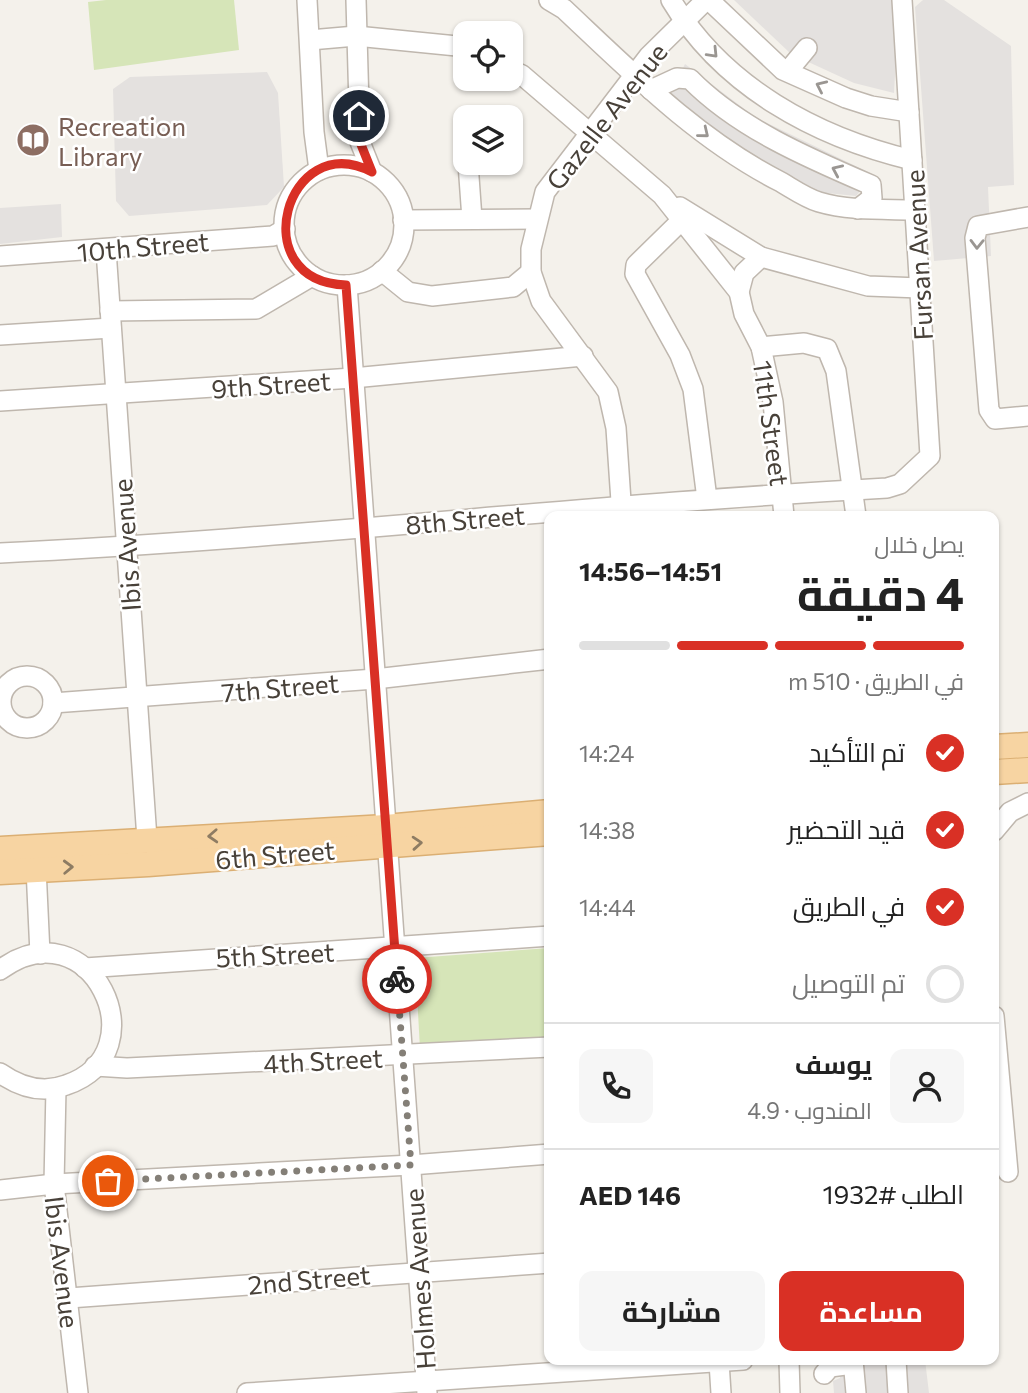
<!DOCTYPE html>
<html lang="ar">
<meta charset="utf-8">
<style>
:root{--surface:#fff;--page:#f6f6f6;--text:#222;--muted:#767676;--line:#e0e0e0;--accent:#d93025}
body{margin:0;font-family:Commissioner,Cairo,sans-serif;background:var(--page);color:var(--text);direction:rtl;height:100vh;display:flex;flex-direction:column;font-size:26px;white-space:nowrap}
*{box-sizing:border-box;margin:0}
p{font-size:23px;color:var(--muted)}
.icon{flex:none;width:38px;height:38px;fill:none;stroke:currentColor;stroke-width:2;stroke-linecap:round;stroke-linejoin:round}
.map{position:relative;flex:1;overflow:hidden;direction:ltr}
.panel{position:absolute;left:544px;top:511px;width:455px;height:854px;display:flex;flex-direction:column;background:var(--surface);border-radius:14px;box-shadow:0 2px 5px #0004;direction:rtl}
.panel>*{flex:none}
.controls{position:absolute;left:453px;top:21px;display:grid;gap:14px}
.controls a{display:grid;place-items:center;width:70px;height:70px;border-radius:14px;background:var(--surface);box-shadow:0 2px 5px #0004;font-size:35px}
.pin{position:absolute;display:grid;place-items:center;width:60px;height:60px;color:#fff;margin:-30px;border:4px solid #fff;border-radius:50%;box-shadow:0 2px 7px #0007}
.courier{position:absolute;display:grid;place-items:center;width:70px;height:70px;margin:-35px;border:5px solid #d93025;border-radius:50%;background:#fff;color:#222;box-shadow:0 2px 9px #0007}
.overview em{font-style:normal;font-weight:700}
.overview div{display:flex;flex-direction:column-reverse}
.overview{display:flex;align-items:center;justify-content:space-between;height:119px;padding:0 35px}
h1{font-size:46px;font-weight:700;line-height:52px}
.bar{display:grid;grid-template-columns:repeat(4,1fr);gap:10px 7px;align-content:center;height:84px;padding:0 35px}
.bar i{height:9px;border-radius:5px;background:var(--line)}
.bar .active{background:var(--accent)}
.bar p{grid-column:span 4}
.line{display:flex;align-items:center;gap:18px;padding:0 35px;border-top:2px solid var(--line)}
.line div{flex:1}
.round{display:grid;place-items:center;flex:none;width:74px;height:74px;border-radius:14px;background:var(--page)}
ol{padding:0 35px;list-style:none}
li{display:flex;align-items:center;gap:21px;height:77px}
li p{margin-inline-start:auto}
li .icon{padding:7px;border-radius:50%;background:var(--accent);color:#fff;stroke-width:4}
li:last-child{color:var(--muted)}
li i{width:38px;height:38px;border:4px solid var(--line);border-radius:50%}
.button{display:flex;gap:14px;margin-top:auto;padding:14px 35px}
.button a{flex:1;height:80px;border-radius:14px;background:var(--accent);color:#fff;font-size:28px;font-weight:700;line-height:80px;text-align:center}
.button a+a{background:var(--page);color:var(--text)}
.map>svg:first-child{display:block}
.green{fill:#d6e5b8}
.parking{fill:#e4e1df}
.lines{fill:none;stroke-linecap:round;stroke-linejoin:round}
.minor-casing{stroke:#bfb7ae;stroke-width:22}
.major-casing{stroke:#dbaf73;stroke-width:27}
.minor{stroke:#fff;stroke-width:19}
.major{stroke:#f7d4a2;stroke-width:24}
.oneway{stroke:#9a9692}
.oneway2{stroke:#8e7c63}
.done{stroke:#847f77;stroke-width:7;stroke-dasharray:0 12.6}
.route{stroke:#d93025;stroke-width:9}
.labels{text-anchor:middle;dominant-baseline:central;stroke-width:5;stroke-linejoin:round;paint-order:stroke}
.street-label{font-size:26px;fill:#484139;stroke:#fff}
.education-label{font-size:26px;fill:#785e54;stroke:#fff;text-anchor:start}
</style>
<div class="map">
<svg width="1028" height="1393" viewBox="0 0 1028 1393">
<rect width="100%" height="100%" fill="#f4f1eb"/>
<g class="green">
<polygon points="106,0 234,0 239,50 94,70 88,2"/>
<polygon points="549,948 549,1038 420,1049 415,958"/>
</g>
<g class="parking">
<polygon points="734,0 899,0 894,93 854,83 791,54"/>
<polygon points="923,0 944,0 1011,46 1014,185 988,187 991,256 934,261 915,7"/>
<polygon points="685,64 755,117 874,175 856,196 817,192 790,177 727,139 671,93"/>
<polygon points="267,72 278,93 284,187 267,205 129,216 116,201 113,89 130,77"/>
<polygon points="61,204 62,237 0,244 0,208"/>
<polygon points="838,1360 925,1360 929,1393 834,1393 833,1381 840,1378"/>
</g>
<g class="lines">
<defs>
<g id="minor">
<polyline points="307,0 314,132 319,170"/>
<polyline points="356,0 360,142 372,172"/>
<path d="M549 0 564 9C631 72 698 140 781 182 793 189 806 198 819 202 849 211 884 209 915 210"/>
<path d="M671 0C723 87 816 137 912 160"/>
<polyline points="709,0 783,70 846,98 871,106 909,112"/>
<polyline points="310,40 356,36 457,46 466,50"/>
<polyline points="511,70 522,75 662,195 739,292 744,314 761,347 773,402 784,516"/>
<polyline points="788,71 807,48"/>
<path d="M651 90 677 78 690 79C738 128 808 158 871 185L872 198 858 209"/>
<polyline points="468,163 472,219"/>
<circle cx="344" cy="225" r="60"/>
<polyline points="680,207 761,257 868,286 920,288"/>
<polyline points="688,214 636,265 635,274 680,355 693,389 707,499"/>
<polyline points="1028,217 978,226 975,238 989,410 995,419 1028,416"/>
<polyline points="403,220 537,219"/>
<polyline points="106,250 147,839"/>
<polyline points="0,256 273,236 285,229"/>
<polyline points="382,271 408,292 432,296 513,287 531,272"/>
<polyline points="347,285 427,1393"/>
<polyline points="739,292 744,273 761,257"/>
<polyline points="110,311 256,309 312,276"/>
<polyline points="0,335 111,328"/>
<polyline points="761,347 804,343 827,349 836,371 856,516"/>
<polyline points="0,401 353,378 583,356"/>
<polyline points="622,516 616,428 608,392 541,301 531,272 531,249 545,192 649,56 706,0"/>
<path d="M0 553C296 539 591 504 887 488L900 484 930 456 902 0"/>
<circle cx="27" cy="702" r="26"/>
<polyline points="53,703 375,679 550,659"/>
<polyline points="994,831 1010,812 1028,803"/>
<polyline points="36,868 40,954"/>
<polyline points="85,968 550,936"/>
<path d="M0 970C90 903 162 1053 66 1085 42 1094 20 1087 0 1073"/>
<polyline points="994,1016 1008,1172"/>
<polyline points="95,1066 127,1068 550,1047"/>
<polyline points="56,1088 54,1184 78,1393"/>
<polyline points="0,1190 54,1184 411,1165 550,1154"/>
<polyline points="69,1298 550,1263"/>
<polyline points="789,1360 790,1393"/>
<polyline points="853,1360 856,1393"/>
<polyline points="896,1360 898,1393"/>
<polyline points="719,1362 721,1393"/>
<polyline points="824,1374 830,1367 853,1364"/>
<polyline points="247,1393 743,1360"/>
</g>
<g id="major">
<polyline points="994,747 1028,745"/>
<polyline points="994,772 1028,770"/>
<polyline points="0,849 386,827 550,812"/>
<polyline points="0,872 148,864 550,833"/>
</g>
</defs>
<use href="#minor" class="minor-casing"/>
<use href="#major" class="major-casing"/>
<use href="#minor" class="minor"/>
<use href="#major" class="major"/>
</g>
<defs><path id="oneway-chevron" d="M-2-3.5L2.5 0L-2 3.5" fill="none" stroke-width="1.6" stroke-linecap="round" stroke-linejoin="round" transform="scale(1.75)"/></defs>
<g class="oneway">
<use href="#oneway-chevron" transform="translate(713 53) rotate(46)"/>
<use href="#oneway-chevron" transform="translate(821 86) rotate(-155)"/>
<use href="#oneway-chevron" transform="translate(704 133) rotate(39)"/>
<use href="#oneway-chevron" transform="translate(837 170) rotate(-156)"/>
<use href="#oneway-chevron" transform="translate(977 244) rotate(91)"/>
</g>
<g class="oneway2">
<use href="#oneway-chevron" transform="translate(213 836) rotate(177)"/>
<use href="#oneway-chevron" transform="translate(417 843) rotate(-4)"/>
<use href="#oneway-chevron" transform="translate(68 867) rotate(-2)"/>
</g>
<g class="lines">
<polyline class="done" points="108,1181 411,1165 397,979"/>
<path class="route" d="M359 116 360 142 372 172C286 127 243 282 346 285L397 979"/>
</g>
<defs>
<symbol id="library-disc" viewBox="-11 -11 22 22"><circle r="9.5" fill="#8d6e63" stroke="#fff"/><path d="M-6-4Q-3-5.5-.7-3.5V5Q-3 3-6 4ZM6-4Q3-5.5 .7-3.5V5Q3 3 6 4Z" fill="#fff"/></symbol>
</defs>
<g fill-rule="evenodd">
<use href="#library-disc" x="14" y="121" width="38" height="38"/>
</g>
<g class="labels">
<g class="street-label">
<text transform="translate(606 116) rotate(-52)">Gazelle Avenue</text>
<text transform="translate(143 246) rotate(-5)">10th Street</text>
<text transform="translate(918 255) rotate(-93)">Fursan Avenue</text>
<text transform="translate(271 384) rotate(-4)">9th Street</text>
<text transform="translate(772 423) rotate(82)">11th Street</text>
<text transform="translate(465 519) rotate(-5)">8th Street</text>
<text transform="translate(126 545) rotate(-94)">Ibis Avenue</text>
<text transform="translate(280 687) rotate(-5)">7th Street</text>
<text transform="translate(275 854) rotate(-5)">6th Street</text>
<text transform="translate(275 954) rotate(-3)">5th Street</text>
<text transform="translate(323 1060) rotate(-3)">4th Street</text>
<text transform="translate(63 1262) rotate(83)">Ibis Avenue</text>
<text transform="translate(309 1279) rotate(-5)">2nd Street</text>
<text transform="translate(419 1279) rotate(-94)">Holmes Avenue</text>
</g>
<g class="education-label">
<text x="58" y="125">Recreation<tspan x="58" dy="30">Library</tspan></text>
</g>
</g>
</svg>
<div class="controls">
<a><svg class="icon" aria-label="locate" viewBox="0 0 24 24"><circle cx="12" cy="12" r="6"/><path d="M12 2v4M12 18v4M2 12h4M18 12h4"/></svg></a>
<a><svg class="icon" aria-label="layers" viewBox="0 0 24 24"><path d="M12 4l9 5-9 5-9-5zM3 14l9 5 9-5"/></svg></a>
</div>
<div class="pin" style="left:108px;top:1181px;background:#ea580c"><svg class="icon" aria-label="bag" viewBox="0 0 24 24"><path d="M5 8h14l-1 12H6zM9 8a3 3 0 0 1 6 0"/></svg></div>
<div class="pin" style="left:359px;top:116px;background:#1f2937"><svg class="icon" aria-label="home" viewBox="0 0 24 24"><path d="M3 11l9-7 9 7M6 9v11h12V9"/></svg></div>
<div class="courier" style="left:397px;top:979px"><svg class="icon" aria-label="bike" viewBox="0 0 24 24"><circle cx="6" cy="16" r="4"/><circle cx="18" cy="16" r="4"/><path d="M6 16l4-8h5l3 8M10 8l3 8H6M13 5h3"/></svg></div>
<section class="panel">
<div class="overview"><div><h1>4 دقيقة</h1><p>يصل خلال</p></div><em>14:51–14:56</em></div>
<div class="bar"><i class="active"></i><i class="active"></i><i class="active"></i><i></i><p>في الطريق · 510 m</p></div>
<ol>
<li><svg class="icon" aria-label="check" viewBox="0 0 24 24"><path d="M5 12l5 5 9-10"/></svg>تم التأكيد<p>14:24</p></li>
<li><svg class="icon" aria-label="check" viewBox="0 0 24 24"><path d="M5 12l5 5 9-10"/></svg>قيد التحضير<p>14:38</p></li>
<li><svg class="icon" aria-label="check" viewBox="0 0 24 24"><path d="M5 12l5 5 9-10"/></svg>في الطريق<p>14:44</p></li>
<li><i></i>تم التوصيل</li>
</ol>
<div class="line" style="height:126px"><a class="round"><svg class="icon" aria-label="person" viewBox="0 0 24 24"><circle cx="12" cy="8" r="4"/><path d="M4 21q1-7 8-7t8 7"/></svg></a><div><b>يوسف</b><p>المندوب · 4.9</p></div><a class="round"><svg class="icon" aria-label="phone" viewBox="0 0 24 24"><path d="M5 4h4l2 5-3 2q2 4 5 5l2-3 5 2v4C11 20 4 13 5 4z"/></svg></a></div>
<div class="line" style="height:91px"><div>الطلب #1932</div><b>AED 146</b></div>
<div class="button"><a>مساعدة</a><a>مشاركة</a></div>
</section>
</div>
